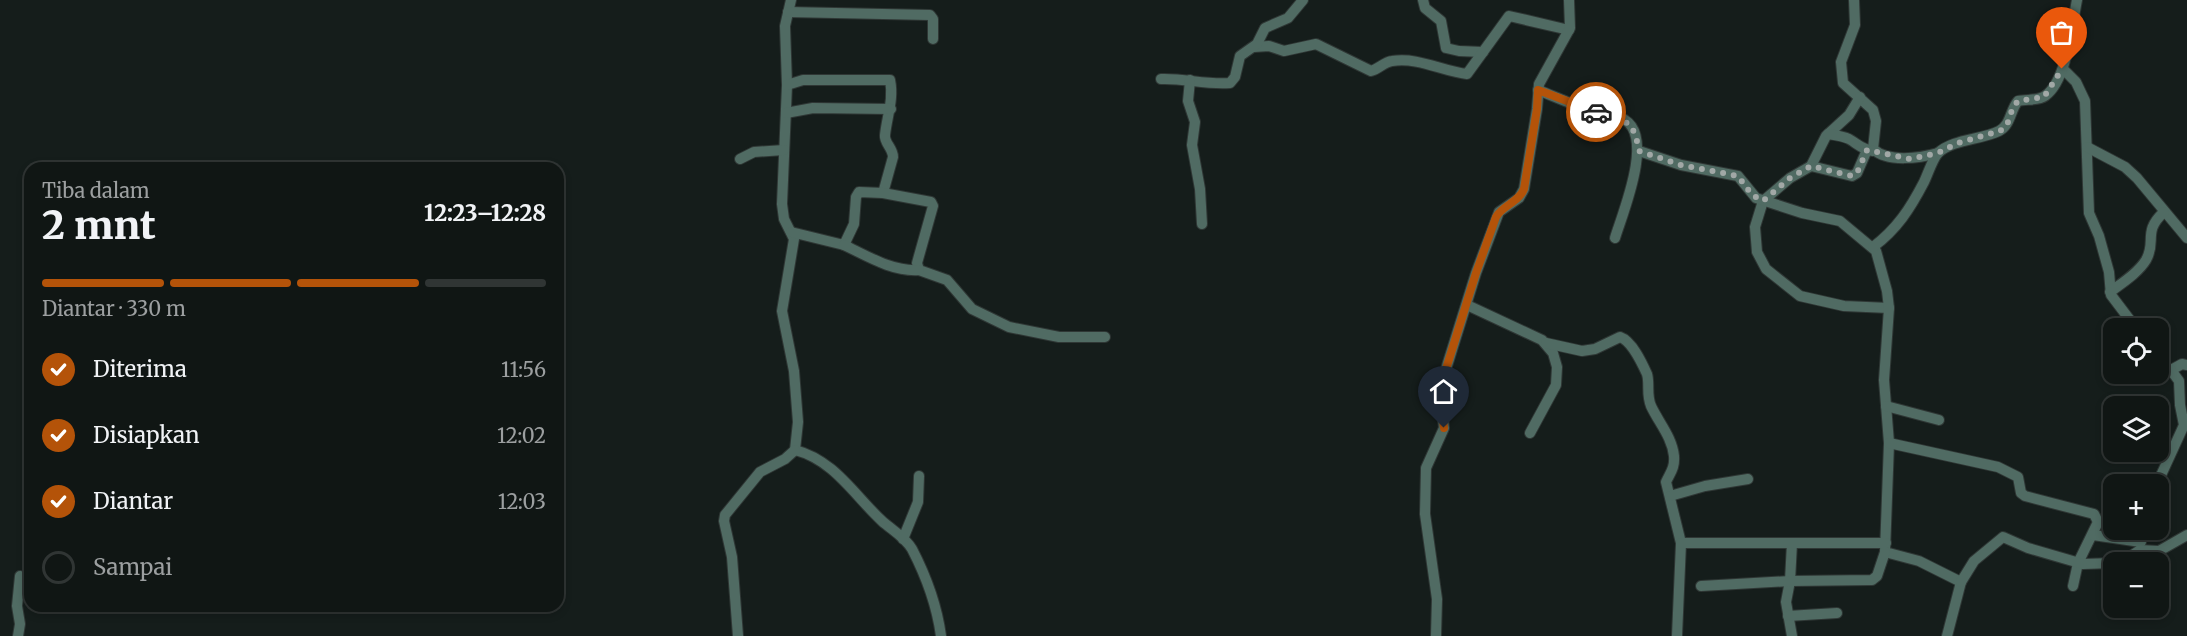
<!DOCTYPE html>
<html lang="id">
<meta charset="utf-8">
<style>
:root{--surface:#101614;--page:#1e2322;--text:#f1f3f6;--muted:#9c9fa0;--line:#303534;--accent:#b45309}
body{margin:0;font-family:Merriweather,serif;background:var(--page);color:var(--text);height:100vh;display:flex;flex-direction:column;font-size:22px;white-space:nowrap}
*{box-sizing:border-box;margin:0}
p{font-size:20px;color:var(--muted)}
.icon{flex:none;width:33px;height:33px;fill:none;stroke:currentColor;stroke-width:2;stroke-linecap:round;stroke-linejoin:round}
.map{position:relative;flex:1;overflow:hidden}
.panel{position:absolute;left:24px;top:162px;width:540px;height:450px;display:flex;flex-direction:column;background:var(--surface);border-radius:18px;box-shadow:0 3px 9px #0003,0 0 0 2px var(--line)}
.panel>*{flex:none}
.controls{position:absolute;left:2103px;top:318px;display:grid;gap:12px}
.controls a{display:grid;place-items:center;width:66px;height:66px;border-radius:12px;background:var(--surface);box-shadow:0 3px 9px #0003,0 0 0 2px var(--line);font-size:30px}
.pin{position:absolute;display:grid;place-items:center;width:51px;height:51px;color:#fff;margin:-62px -26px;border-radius:50% 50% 50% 0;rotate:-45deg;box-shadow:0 0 6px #0007}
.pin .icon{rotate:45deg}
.courier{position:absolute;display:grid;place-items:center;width:60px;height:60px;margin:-30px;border:4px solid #b45309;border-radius:50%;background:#fff;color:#222;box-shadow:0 2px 8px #0007}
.overview em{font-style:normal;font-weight:800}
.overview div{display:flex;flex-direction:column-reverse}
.overview{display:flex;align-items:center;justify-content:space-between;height:102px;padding:0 18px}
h1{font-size:39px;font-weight:800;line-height:45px}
.bar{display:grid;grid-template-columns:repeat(4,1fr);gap:9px 6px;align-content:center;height:72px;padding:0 18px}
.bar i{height:8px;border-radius:4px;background:var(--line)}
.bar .active{background:var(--accent)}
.bar p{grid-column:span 4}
ol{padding:0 18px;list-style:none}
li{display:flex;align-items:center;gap:18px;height:66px}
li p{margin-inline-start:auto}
li .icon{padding:6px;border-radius:50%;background:var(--accent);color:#fff;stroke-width:4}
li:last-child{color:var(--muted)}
li i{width:33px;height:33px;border:3px solid var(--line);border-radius:50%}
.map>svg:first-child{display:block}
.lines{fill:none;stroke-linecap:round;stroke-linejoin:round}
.minor-casing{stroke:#2f3735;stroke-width:12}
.minor{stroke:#506b63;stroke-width:10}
.done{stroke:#a1a8a6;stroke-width:6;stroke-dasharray:0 10.8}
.route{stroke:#b45309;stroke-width:8}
</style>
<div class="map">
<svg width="2187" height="636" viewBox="0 0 2187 636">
<rect width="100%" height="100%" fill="#151d1b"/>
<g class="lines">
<defs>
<g id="minor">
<path d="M791 0 785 26 787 85 782 204 784 219 794 239 782 311 794 371 798 422 795 450C834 460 854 495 882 521 892 530 905 537 912 549 926 576 937 606 941 636"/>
<polyline points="1423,0 1425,8 1441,21 1446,48 1459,51 1483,52"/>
<path d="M1854 0 1855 25 1841 62 1843 83 1873 110 1876 121 1873 149C1888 163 1920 158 1938 153"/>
<polyline points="788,12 930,15 933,19 933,39"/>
<path d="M1254 47 1269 46 1284 51 1316 44 1371 71C1379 69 1384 62 1392 61 1419 57 1441 71 1467 74L1509 16 1569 30"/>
<polyline points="2063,69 2076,82 2085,101 2089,213 2099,236 2109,272 2111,295 2136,328"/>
<path d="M1161 79C1184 78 1206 85 1230 83L1235 77 1240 56 1257 44 1265 28 1288 18 1303 0"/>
<polyline points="1190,80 1188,101 1195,122 1192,145 1200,189 1202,224"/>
<path d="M787 85 803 80H890C894 99 887 116 885 135 884 143 893 148 893 157L883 193"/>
<path d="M1538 90C1558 98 1578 107 1598 113 1607 116 1618 115 1625 120 1654 138 1623 212 1615 238"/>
<polyline points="1860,97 1849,115 1826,136 1811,166 1790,178 1763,201 1755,227 1757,252 1766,269 1800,296 1844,306 1889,308"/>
<polyline points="786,113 813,108 891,109"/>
<path d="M1828 134C1835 135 1843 136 1849 139 1858 144 1861 149 1873 151"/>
<polyline points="2087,147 2125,167 2137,178 2187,238"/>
<polyline points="1639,151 1681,165 1738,176 1756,198 1802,213 1840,221 1876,251 1887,291 1889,308 1884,380 1889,443 1885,552 1919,561 1961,582 1947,636"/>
<polyline points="740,159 754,152 784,150"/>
<polyline points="1811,166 1852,176 1857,173 1867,150"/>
<polyline points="791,232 844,245 854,224 856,197 859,192 883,193 931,202 933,206 917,263 919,270 947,280 972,309 1009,327 1059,337 1105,337"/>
<path d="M844 245C867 256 893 272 919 270"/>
<path d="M1873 247C1897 229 1910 209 1924 182 1928 174 1932 160 1938 153 1953 139 1981 140 1999 131 2011 125 2010 110 2018 101 2027 99 2038 101 2045 96 2067 81 2072 25 2077 0"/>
<path d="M2110 292C2122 283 2138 273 2146 260 2157 241 2142 232 2164 212"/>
<polyline points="1467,305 1542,340 1553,353 1557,367 1556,385 1530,433"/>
<path d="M1546 343 1582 351 1595 349 1620 337C1632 341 1642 363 1647 374 1650 384 1646 394 1651 406 1659 423 1672 437 1674 456 1675 468 1670 473 1666 482L1681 543"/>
<polyline points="2171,370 2182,364 2187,365"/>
<polyline points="1886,406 1939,420"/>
<polyline points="1889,443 1998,467 2018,477 2021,493 2025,496 2094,514 2098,522 2078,563 2073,586"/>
<polyline points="2157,484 2184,425 2180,405 2179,381 2171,370 2158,363"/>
<polyline points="1670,496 1705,486 1748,479"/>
<polyline points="2093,535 2141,542"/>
<polyline points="903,539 918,502 919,476"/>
<polyline points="1792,543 1790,581 1786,602 1792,636"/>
<polyline points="2115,562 2122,562 2140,550 2159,551 2187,535"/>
<polyline points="1961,582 1974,561 2003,537 2028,548 2083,564 2114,563"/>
<polyline points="1701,586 1790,581 1872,580 1877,576 1885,552"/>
<polyline points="1788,616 1837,613"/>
<polyline points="18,636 20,624 17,606 20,576"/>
<polyline points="738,636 732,557 724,521 725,515 760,472 785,459 795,450"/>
<polyline points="1436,636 1437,599 1425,514 1426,468 1444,428 1441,402 1446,369 1476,273 1499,212 1519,198 1524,189 1537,109 1539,84 1570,28 1569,0"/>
<polyline points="1677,636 1681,543 1886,543"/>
</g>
</defs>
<use href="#minor" class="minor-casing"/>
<use href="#minor" class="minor"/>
</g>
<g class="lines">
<path class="done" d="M1596 112C1625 122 1633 117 1639 151L1681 165 1738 176 1752 195 1763 201 1790 178 1811 166 1852 176 1857 173 1867 150 1910 159 1938 153 1958 143 2000 131 2007 125 2013 107 2018 101 2044 97 2062 69"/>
<path class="route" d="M1444 428 1441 402 1446 369 1476 273 1496 217C1503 205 1519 202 1524 189L1537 109 1538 90 1596 112"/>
</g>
</svg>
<div class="controls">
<a><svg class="icon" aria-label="locate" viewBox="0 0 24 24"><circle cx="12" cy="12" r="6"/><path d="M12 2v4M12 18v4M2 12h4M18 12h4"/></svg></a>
<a><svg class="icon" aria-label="layers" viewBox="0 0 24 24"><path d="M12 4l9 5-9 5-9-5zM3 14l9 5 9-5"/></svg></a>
<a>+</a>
<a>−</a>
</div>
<div class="pin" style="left:2062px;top:69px;background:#ea580c"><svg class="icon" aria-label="bag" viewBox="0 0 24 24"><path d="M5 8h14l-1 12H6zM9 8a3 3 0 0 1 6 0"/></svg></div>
<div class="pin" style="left:1444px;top:428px;background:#1f2937"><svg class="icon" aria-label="home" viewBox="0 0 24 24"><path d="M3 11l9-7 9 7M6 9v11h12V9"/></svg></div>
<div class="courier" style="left:1596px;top:112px"><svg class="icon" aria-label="car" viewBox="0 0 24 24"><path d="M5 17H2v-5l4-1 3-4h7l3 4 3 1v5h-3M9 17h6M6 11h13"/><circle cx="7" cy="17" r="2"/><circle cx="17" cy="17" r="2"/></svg></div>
<section class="panel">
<div class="overview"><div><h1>2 mnt</h1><p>Tiba dalam</p></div><em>12:23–12:28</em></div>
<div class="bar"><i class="active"></i><i class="active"></i><i class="active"></i><i></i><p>Diantar · 330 m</p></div>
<ol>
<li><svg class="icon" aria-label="check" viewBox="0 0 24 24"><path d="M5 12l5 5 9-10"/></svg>Diterima<p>11:56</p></li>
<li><svg class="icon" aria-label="check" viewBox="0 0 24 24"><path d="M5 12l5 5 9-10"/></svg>Disiapkan<p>12:02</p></li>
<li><svg class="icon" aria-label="check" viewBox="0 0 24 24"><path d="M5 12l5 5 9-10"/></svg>Diantar<p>12:03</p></li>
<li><i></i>Sampai</li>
</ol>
</section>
</div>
